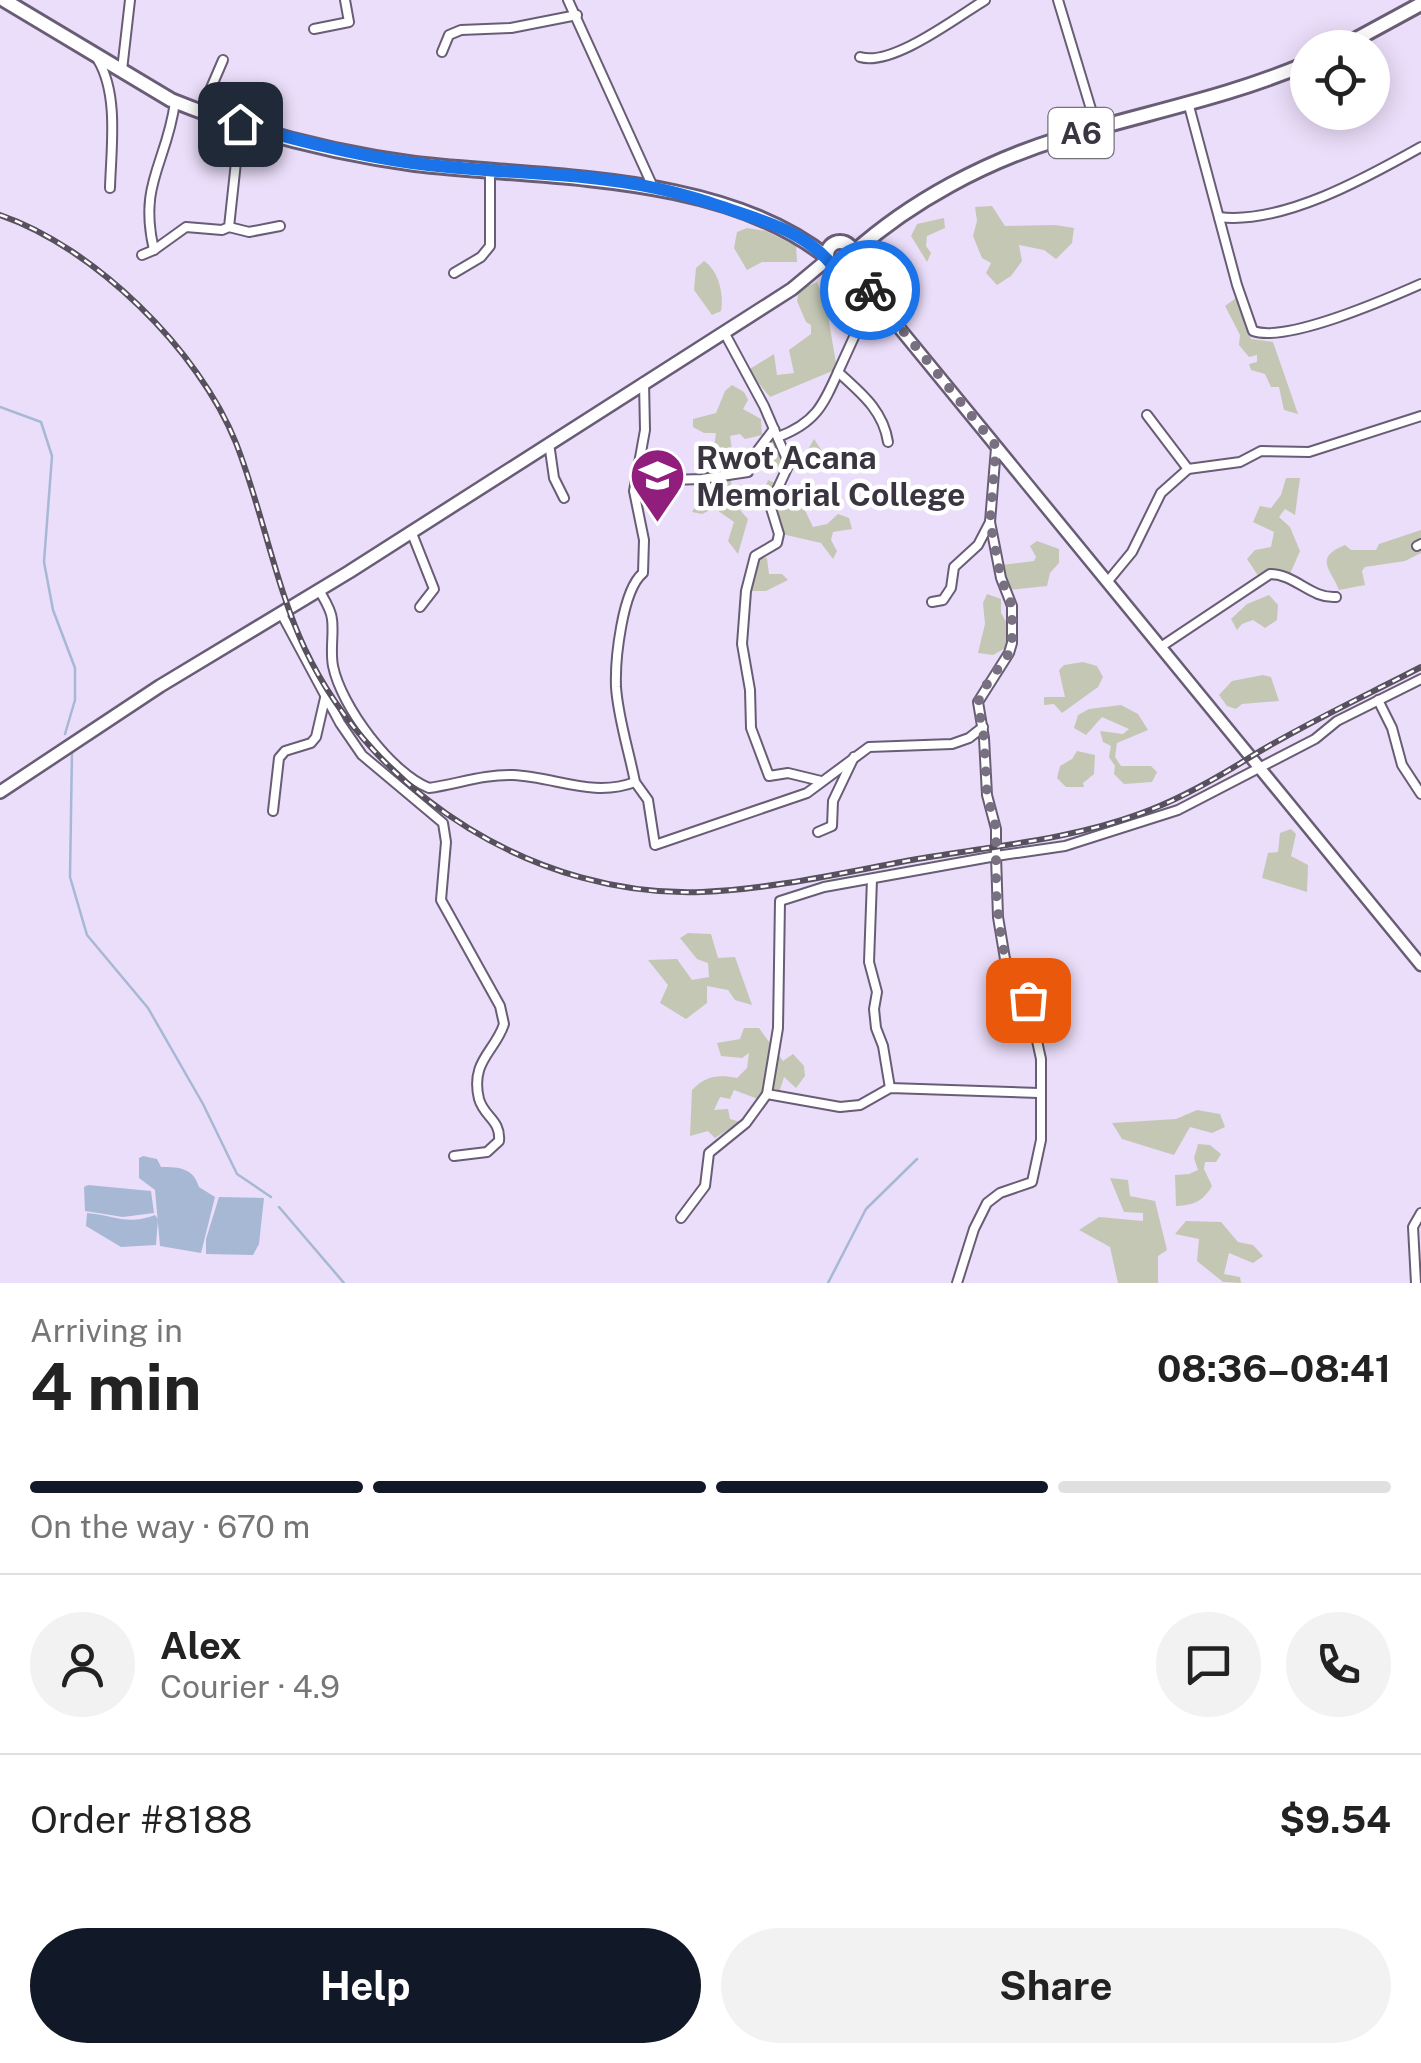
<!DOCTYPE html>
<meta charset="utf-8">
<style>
:root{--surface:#fff;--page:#f2f2f2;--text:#222;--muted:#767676;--line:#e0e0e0;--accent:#111827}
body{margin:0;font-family:"Public Sans",sans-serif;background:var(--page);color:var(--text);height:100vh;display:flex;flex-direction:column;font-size:38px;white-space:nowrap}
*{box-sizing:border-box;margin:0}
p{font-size:32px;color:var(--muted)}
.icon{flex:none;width:55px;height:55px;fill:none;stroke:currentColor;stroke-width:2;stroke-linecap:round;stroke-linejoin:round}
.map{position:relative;height:1283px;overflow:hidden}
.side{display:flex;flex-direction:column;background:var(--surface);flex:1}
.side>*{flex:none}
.buttons{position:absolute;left:1290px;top:30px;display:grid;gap:20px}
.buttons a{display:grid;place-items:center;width:100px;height:100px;border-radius:50%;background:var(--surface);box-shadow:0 5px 25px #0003;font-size:50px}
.pin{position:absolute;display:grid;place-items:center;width:85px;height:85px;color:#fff;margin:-42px;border-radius:20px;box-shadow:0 5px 15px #0006}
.courier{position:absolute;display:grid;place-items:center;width:100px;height:100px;margin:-50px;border:8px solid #1a73e8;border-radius:50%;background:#fff;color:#222;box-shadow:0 2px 12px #0007}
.headline em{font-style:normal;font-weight:700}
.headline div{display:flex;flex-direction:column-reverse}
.headline{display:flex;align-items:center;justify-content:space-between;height:170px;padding:0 30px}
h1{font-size:65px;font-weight:700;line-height:75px}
.bar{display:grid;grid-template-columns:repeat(4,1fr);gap:15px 10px;align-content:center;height:120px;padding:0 30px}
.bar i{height:12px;border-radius:8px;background:var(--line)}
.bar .active{background:var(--accent)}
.bar p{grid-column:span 4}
.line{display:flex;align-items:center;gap:25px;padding:0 30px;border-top:2px solid var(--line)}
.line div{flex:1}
.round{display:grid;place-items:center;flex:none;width:105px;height:105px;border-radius:52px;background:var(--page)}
.action{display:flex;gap:20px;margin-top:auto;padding:20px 30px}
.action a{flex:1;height:115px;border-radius:60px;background:var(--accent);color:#fff;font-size:40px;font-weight:700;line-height:115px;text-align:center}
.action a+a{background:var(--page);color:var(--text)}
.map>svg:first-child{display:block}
.green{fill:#c4c7b4}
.water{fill:#a7b8d4}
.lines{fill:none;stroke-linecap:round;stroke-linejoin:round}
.stream{stroke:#a7b8d4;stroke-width:2.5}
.minor-casing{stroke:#695d76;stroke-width:12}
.tertiary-casing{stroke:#695d76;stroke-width:15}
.secondary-casing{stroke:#695d76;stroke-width:16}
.primary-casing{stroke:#695d76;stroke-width:18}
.minor{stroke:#fff;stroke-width:8}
.tertiary{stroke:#fff;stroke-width:10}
.secondary{stroke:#fff;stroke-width:11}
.primary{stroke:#fff;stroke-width:12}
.rail-casing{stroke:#57505e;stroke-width:6}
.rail{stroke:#fff;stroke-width:2.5;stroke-dasharray:8;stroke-linecap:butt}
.done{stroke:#787081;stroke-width:10;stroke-dasharray:0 18}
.route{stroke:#1a73e8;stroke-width:12}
.labels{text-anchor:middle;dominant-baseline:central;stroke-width:9;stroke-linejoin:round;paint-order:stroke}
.shield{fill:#fff;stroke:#757279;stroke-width:2.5}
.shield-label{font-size:30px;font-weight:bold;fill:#3a3540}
.poi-label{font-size:32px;font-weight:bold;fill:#3a3540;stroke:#fff;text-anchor:start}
</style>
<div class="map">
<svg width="1421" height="1283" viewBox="0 0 1421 1283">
<rect width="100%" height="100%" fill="#ebdefa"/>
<g class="green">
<polygon points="992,206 1005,226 1055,225 1074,228 1072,243 1056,259 1044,250 1019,245 1022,261 1011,276 997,285 986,273 991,263 982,258 973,236 977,221 975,207"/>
<polygon points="944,218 945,228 927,236 926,246 931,253 927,262 911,236 917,224"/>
<polygon points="747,228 766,231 796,246 797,262 762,262 747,270 734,248 737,232"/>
<path d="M704 261C719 271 724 295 721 311L712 315 694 290 696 268Z"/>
<polygon points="817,282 826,304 837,369 770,397 748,370 774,354 777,375 794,373 789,350 811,334 811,325 806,322 797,301 799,290"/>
<polygon points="1236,298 1251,339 1273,342 1298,414 1284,410 1279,387 1271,387 1265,374 1251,370 1249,364 1257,362 1257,355 1249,357 1239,345 1240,335 1225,306"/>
<polygon points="732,385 744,392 748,400 743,409 761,419 762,435 745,439 740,434 730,436 732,450 738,456 725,458 714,447 716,433 704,433 693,427 693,419 716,413 725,391"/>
<polygon points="780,427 785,434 779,445 785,459 781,467 766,470 754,455"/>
<polygon points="814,439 824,454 841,448 848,463 841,473 833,474 807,462 806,453"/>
<path d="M720 469 732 474C729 496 733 503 748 519L738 554 728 541 734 522 714 508 702 514 692 512Z"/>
<polygon points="1286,478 1300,478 1295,515 1285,509 1279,517 1290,527 1300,551 1287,581 1261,580 1247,559 1255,550 1271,547 1274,532 1253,522 1260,506 1271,508 1281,495"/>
<polygon points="768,480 775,483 778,495 800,500 813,527 827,524 838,514 849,518 852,529 833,532 831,540 837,551 833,559 821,543 773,532 772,510 762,498"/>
<path d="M1421 530V553L1405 561 1365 567 1362 571 1365 585 1339 590C1331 569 1313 558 1345 545L1351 550H1376L1379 544Z"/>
<polygon points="1037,541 1059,549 1059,563 1050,573 1047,586 1009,590 1001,565 1034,561 1036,557 1030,546"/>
<polygon points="760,556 767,558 769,574 782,574 788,580 766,591 749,591 753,567"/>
<polygon points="987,594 1001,599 1001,613 1008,625 1007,647 993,655 978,653 985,624 983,603"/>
<polygon points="1269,595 1278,605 1277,620 1265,628 1253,620 1242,624 1237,630 1231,619 1247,604"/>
<polygon points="1083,662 1097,666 1103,677 1098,687 1062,713 1054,704 1044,705 1044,697 1065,697 1059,670 1064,665"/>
<polygon points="1263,675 1271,677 1279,701 1242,704 1236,709 1227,706 1219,695 1232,681"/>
<polygon points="1121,705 1138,714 1148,730 1117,743 1115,757 1121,766 1151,766 1157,772 1152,782 1124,784 1114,774 1115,766 1109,757 1111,746 1103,742 1100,731 1123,734 1129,729 1102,717 1086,735 1074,728 1078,715 1089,709"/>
<polygon points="1077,751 1095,755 1094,774 1083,783 1084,787 1066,787 1057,778 1060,766 1072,759"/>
<polygon points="1291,829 1296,834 1291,856 1308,865 1307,892 1262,878 1268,853 1278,852 1280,833"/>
<polygon points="688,933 711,934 718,958 735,957 752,1005 735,1000 728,990 707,986 707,1003 686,1019 660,1003 668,985 648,960 677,959 692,980 709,977 708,963 697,959 680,938"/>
<path d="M744 1028H759L783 1061 793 1054 804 1066 805 1076 796 1088 784 1077 780 1090 769 1088 758 1099 734 1090 730 1099 720 1097 714 1110 728 1109 730 1119 740 1122 715 1138 708 1131 690 1136 692 1090C705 1076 718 1074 737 1078L747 1068 749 1053 742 1058 721 1056 717 1043 740 1039Z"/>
<polygon points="1197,1110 1220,1114 1225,1127 1212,1133 1190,1127 1174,1155 1122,1139 1112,1123 1176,1119"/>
<path d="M1198 1144 1210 1145 1221 1154 1216 1162H1205L1204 1169 1212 1186C1203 1201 1195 1205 1176 1206L1175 1175 1189 1174 1198 1170 1194 1158Z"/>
<polygon points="1110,1178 1128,1180 1130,1196 1155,1201 1167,1250 1158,1256 1158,1283 1118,1283 1110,1247 1079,1230 1099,1217 1143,1221 1143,1213 1124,1212"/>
<polygon points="1186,1221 1221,1222 1238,1242 1253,1245 1263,1256 1253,1263 1229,1253 1224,1274 1240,1277 1241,1283 1223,1282 1197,1261 1199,1239 1175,1234"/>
</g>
<g class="water">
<path d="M143 1156 157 1159 161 1167C180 1167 193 1168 199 1187L215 1197 201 1253 160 1246 155 1190 139 1178V1158Z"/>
<polygon points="88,1185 151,1191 154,1213 123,1217 85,1211 84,1187"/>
<polygon points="219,1197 264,1198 259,1244 253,1255 206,1254 206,1239"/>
<path d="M87 1213C115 1215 126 1226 155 1215L158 1219 156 1245 121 1247 86 1226Z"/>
</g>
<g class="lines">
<g class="stream">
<polyline points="0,407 41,422 52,456 44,562 53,610 75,668 75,700 65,734"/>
<polyline points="72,751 70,877 87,935 148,1008 203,1104 237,1174 271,1197"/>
<polyline points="279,1207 344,1283"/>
<polyline points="828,1283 866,1209 917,1159"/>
</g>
<defs>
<g id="minor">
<polyline points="568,0 653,187"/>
<polyline points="1058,0 1097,129"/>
<polyline points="314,29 349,22 345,0"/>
<polyline points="442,52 449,35 461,30 511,28 577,15"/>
<path d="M860 57C892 67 957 17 985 0"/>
<path d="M98 60C119 95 111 149 110 188"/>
<polyline points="122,70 130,0"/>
<path d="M1189 106 1237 285 1253 331C1287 343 1387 299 1421 284"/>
<polyline points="201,111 223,60"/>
<path d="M1219 217C1282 225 1366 178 1421 147"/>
<polyline points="229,227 249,232 280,226"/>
<path d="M154 250C138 183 167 163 175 102"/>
<polyline points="142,255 154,250 186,227 222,230 229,227 240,125"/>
<polyline points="454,273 481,257 490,246 490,170"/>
<path d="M878 302 864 315 838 372C861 393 883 410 888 442"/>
<polyline points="724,332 764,406 789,464 770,505 779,534 777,543 755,556 746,591 742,644 750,690 751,728 769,776 788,773 821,781"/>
<polyline points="1147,415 1188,469"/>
<path d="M778 437C815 423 823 406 838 372"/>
<polyline points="549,443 554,478 564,498"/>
<polyline points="635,481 702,479 748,472 752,458 774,429"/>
<polyline points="990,522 1001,578 1012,606 1012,643 1009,653 978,702 984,738 987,795 996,829 996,856 824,887 780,901 778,1028 767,1094 840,1107 860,1105 890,1088 1039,1093"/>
<polyline points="411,531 434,589 420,607"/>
<polyline points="1417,546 1421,544"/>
<polyline points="1108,581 1132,552 1161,493 1188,469 1240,462 1261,451 1309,452 1421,416"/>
<path d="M319 590C324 599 331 609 332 619 334 634 330 650 333 666 341 706 391 773 429 788 457 784 485 774 513 775 556 777 593 798 635 782L648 800 655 845 807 793 869 747 952 744 969 738 983 727"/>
<polyline points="932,602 943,600 951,588 954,567 978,545 990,522 996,448"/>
<path d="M281 613 340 723 362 755 443 823 446 842 441 900 500 1006 504 1024C495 1052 470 1061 479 1099 484 1117 501 1120 499 1141L487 1152 454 1156"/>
<path d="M1162 646 1270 574C1295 574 1311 599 1336 597"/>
<polyline points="1378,700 1392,728 1402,765 1421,794"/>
<path d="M635 782C629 751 618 718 616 687 615 660 622 590 643 573L644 540 634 491 645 430 644 382"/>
<polyline points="273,811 279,758 285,751 311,743 316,737 325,698"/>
<polyline points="818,832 832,826 833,801 854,757"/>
<polyline points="872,879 869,962 877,992 874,1009 876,1028 883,1046 890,1088"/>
<polyline points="681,1218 705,1186 709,1153 746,1123 767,1094"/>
<polyline points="957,1283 974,1229 987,1203 1000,1193 1032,1182 1041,1140 1041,1059 1028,1000 1005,959 998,917 996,856 1065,846 1178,810 1315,739 1337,721 1421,679"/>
<polyline points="1416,1283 1413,1227 1421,1213"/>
</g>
<g id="tertiary">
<polyline points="853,258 861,278 878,302 1421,965"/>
<polyline points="844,267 860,278"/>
</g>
<polyline id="secondary" points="0,792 160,686 349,572 792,289 828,259"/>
<g id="primary">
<path d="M4 0 171 100C248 131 333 153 415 164 545 179 720 172 827 257"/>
<polyline points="1340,48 1421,4"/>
<circle cx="840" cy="255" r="13"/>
<path d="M853 253C911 201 985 162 1059 139 1143 113 1227 98 1308 63"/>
</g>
</defs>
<use href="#minor" class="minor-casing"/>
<use href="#tertiary" class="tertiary-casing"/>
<use href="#secondary" class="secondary-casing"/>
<use href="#primary" class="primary-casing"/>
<use href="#minor" class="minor"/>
<use href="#tertiary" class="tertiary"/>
<use href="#secondary" class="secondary"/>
<use href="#primary" class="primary"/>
<defs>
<path id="rail" d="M0 215C94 247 199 350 236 443 262 509 275 585 305 649 375 797 539 898 702 892 774 889 846 872 917 859 992 846 1068 840 1139 814 1179 800 1217 778 1252 756 1306 723 1365 696 1421 667"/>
</defs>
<use href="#rail" class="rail-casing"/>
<use href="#rail" class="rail"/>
</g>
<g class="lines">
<polyline class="done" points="870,290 996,446 990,522 1001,578 1012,606 1012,643 1010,652 980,694 978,705 984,738 987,794 996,828 996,892 1001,938 1007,966 1028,1000"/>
<path class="route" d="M240 124C297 140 353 155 412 163 492 174 576 171 655 188 685 194 714 204 743 214 779 226 809 237 833 266 849 271 859 275 870 290"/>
</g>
<defs>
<symbol id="school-pin" viewBox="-11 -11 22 30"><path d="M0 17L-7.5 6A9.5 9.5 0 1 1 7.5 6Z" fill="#911d7c" stroke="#fff"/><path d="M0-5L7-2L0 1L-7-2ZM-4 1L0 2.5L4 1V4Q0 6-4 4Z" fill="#fff"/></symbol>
</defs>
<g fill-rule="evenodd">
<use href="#school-pin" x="626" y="444" width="63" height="86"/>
</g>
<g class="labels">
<rect class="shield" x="1048.5" y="108" width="65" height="50" rx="8"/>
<g class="shield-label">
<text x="1081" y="133">A6</text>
</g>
<g class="poi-label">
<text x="696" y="457">Rwot Acana<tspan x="696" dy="37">Memorial College</tspan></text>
</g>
</g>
</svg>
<div class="buttons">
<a><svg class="icon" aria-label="locate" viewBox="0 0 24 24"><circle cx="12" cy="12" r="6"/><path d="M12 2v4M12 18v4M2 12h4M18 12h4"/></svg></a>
</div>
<div class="pin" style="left:1028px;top:1000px;background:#ea580c"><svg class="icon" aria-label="bag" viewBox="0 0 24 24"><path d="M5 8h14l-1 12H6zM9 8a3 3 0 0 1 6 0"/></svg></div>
<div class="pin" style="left:240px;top:124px;background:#1f2937"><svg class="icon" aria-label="home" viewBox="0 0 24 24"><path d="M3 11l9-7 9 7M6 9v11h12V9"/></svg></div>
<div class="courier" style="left:870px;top:290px"><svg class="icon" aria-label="bike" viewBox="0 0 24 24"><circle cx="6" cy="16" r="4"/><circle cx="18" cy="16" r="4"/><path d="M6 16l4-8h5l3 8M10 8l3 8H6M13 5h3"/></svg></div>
</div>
<section class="side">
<div class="headline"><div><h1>4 min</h1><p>Arriving in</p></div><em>08:36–08:41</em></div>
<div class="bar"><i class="active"></i><i class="active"></i><i class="active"></i><i></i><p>On the way · 670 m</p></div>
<div class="line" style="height:180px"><a class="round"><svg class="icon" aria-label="person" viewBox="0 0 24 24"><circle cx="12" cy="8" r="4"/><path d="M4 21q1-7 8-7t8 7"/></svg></a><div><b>Alex</b><p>Courier · 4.9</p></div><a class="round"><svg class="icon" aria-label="chat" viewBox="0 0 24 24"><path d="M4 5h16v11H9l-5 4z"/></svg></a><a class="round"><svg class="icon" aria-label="phone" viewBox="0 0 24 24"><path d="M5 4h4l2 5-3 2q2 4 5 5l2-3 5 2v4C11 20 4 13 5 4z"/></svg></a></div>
<div class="line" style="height:130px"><div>Order #8188</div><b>$9.54</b></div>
<div class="action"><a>Help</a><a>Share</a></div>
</section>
